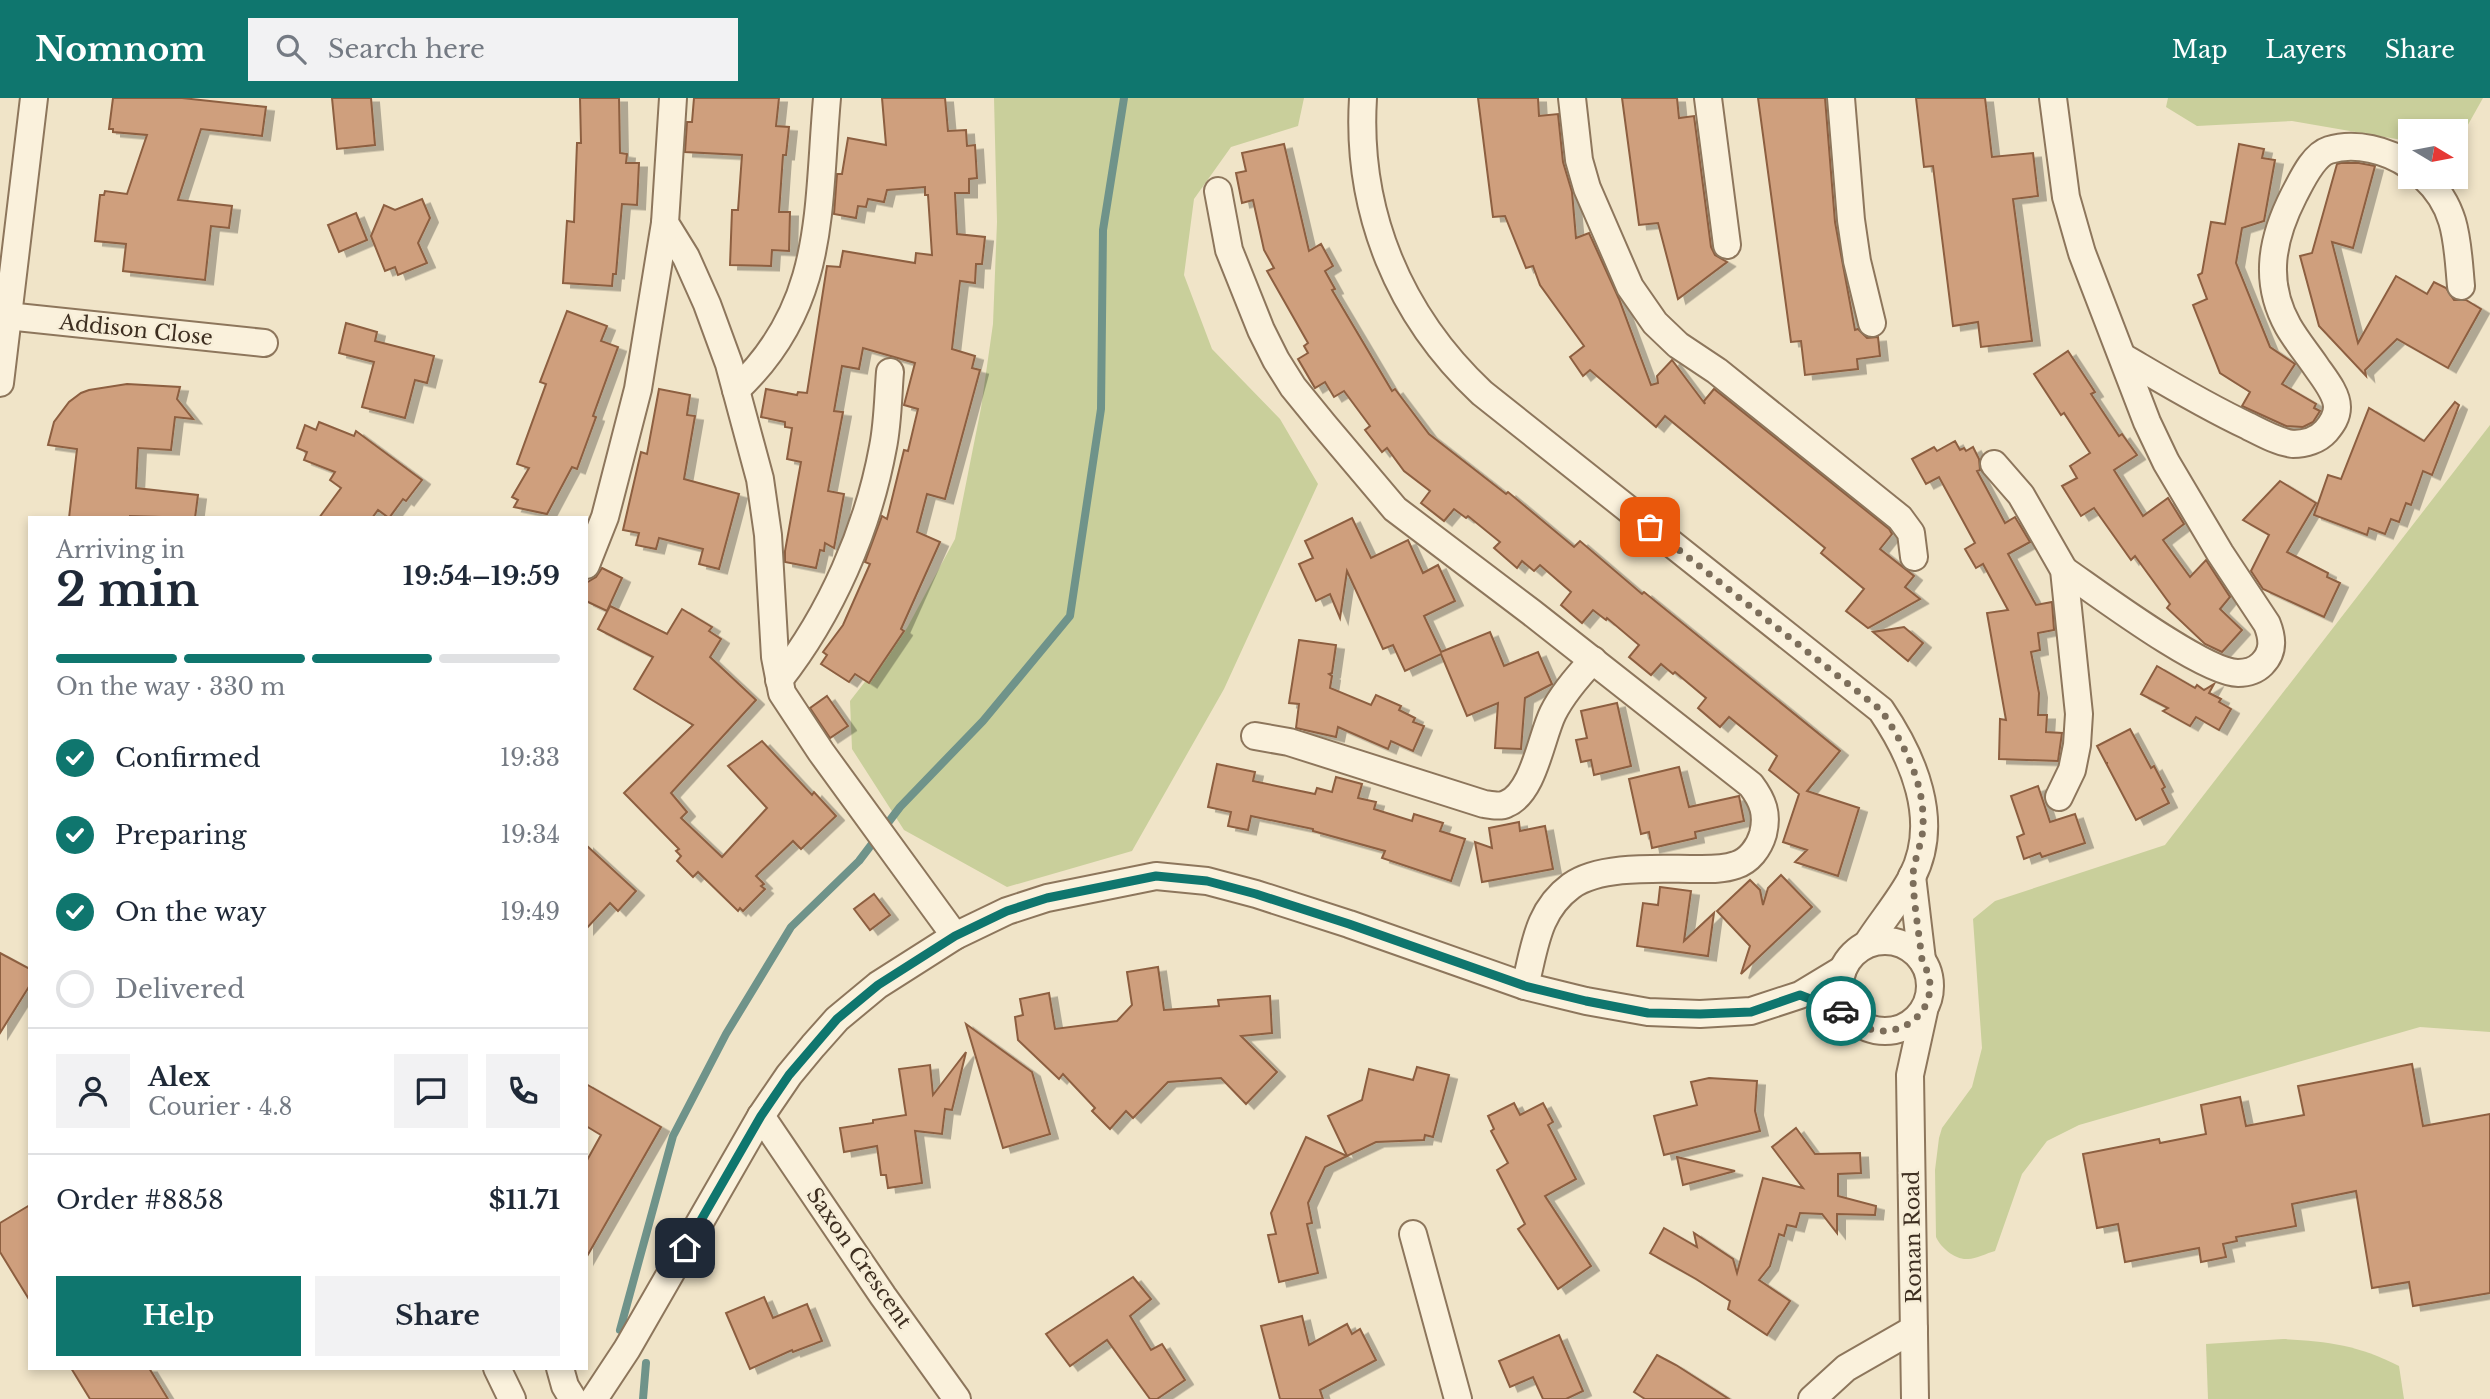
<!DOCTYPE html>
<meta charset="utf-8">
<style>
:root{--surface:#fff;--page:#f2f2f3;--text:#1f2937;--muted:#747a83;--line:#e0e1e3;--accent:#0f766e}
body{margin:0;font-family:"Libre Baskerville",serif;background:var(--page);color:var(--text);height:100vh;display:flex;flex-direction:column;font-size:26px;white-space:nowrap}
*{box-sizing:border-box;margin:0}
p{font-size:23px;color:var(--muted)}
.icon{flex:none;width:38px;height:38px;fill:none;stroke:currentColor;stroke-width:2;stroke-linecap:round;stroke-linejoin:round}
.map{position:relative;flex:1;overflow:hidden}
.details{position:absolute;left:28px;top:418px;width:560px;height:854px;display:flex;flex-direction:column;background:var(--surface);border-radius:0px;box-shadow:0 4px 10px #0003}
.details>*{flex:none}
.needle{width:46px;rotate:100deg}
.fabs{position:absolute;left:2398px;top:21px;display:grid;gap:14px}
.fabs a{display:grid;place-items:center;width:70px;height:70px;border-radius:0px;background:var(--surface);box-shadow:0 4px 10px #0003;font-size:35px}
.pin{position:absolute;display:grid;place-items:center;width:60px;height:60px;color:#fff;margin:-30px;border-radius:14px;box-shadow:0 4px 10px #0006}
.courier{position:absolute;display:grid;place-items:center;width:70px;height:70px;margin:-35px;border:5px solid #0f766e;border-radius:50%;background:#fff;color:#222;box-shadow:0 2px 9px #0007}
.summary em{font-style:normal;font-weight:700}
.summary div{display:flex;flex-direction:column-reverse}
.summary{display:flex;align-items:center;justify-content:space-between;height:119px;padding:0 28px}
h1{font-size:46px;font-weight:700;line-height:52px}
.bar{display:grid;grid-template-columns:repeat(4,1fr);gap:10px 7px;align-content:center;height:84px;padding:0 28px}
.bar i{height:9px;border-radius:5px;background:var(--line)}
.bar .active{background:var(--accent)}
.bar p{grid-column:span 4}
.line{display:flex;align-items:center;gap:18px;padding:0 28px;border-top:2px solid var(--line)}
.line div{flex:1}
.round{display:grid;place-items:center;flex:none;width:74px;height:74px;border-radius:0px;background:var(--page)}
ol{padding:0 28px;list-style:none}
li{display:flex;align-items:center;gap:21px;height:77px}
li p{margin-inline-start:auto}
li .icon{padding:7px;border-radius:50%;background:var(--accent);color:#fff;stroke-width:4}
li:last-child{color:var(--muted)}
li i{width:38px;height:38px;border:4px solid var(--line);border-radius:50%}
.action{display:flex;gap:14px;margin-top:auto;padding:14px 28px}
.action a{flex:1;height:80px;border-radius:0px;background:var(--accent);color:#fff;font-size:28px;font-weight:700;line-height:80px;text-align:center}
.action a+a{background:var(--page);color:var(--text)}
header{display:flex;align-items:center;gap:42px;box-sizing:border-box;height:98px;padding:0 35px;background:var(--accent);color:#fff}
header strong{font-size:33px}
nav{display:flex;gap:38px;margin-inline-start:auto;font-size:24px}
.search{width:490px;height:63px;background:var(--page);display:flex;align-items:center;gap:18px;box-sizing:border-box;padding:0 24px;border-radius:0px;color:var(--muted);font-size:26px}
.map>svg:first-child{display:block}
.green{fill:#c9cf9b}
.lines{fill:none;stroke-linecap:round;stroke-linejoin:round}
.stream{stroke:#6f938a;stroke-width:8}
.building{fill:#cf9f7d;stroke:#8d5f41;stroke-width:2;filter:url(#shadow)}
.street-casing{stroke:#8d765c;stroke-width:30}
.street{stroke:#faf1dc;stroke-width:26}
.done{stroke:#7c6e5b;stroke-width:7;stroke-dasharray:0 12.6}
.route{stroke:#0f766e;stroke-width:9}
.labels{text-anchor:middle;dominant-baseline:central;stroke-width:5;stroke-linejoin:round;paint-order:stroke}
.street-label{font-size:21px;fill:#3d2e20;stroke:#f7eed8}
</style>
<header>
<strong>Nomnom</strong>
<div class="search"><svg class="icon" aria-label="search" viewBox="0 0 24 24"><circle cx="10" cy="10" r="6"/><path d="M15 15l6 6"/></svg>Search here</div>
<nav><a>Map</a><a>Layers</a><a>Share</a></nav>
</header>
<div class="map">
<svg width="2490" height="1301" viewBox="0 0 2490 1301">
<defs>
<filter id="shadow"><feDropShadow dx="8" dy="4.5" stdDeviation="0" flood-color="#0004"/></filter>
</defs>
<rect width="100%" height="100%" fill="#f0e4c8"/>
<g class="green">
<polygon points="994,0 1304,0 1298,28 1231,49 1194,101 1184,177 1212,251 1280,321 1318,386 1224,591 1132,753 1007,789 904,732 852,651 850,603 907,530 955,441 981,310 993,226 997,124"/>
<polygon points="2168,0 2483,0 2460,41 2455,41 2455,33 2410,33 2410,42 2402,42 2292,23 2197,28 2166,9"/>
<path d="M2490 327V934L2420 929 2079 1027 2047 1043 2022 1076 1995 1153C1987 1155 1976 1161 1968 1161 1955 1162 1941 1150 1936 1139L1935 1072 1939 1040 1942 1030 1972 989 1982 950 1973 821 1995 803 2165 747Z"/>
<path d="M2283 1241C2326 1243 2359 1247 2399 1268L2404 1301H2208L2206 1246Z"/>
</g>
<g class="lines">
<g class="stream">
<polyline points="620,1232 673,1038 726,936 791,829 859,763 900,709 983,623 1070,518 1101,311 1103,132 1124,0"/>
<polyline points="643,1301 646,1265"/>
</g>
</g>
<g class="building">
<polygon points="113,0 182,0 266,9 262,38 201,31 178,102 232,108 229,130 211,128 205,182 123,173 126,146 95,143 100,97 104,97 105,93 127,96 147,37 113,34 113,31 109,31"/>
<polygon points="332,0 371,0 375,47 337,51"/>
<polygon points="580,0 619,0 620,55 627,56 626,65 639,65 637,107 622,106 616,176 613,176 612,188 563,185 567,123 574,124 577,45 581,45"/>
<polygon points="694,0 779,0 776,28 789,29 786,57 783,57 779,114 790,114 789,153 772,152 771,168 730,167 732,112 738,112 742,57 685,54 687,24 692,24"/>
<polygon points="882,0 945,0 948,33 966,32 967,48 975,47 977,80 969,81 969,95 955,95 957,136 985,139 982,166 976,166 975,185 960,183 952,251 975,258 972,270 980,272 945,401 927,396 917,434 940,444 901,531 904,533 869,585 855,576 849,584 821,566 827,557 823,554 843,527 870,466 865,464 882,418 887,421 904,352 908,353 918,311 904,307 915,265 863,250 859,271 842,268 834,313 843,314 828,393 844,396 834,450 825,445 824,453 820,452 816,470 785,464 785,453 801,364 787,361 792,330 785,329 785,324 761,319 766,291 797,297 798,294 807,295 827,168 840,169 843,153 915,165 916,155 932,157 928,97 925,97 925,89 887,92 884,104 868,101 866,109 858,108 856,120 834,116 837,76 842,76 848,40 886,47"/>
<polygon points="1478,0 1538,0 1539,18 1558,16 1563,64 1572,94 1576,140 1589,135 1619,201 1651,287 1658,285 1657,278 1672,262 1705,306 1704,303 1714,291 1889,431 1892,436 1880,451 1914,478 1905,489 1920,501 1868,530 1846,513 1864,491 1821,455 1825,450 1665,318 1656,329 1590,272 1583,278 1570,259 1584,248 1540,187 1533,168 1526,170 1505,118 1493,119"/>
<polygon points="1622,0 1677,0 1679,20 1694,18 1711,149 1715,157 1727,164 1678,201 1658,125 1639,127"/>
<polygon points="1758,0 1825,0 1835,124 1855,232 1858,231 1867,240 1878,239 1880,258 1857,261 1858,271 1805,277 1801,243 1791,244"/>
<polygon points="1916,0 1985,0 1992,59 2033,55 2038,98 2013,101 2032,243 1981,249 1978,224 1953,228 1933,68 1924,69"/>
<polygon points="1284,46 1309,153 1321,146 1333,168 1325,173 1335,191 1332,192 1392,293 1395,291 1429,336 1506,396 1508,394 1574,449 1580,443 1642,496 1644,494 1840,653 1807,693 1859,710 1838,778 1795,764 1807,752 1783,744 1799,696 1769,672 1777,658 1729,619 1720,629 1698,610 1706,600 1675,574 1673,576 1661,566 1651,577 1629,559 1639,547 1607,520 1606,522 1593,512 1582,525 1561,507 1571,494 1540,467 1534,473 1522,463 1517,470 1494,450 1500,444 1468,418 1466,420 1454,411 1444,423 1421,405 1430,393 1404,373 1387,350 1382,354 1365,332 1370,328 1344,293 1334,299 1325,284 1315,290 1298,261 1308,255 1304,248 1308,245 1267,173 1274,170 1264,152 1253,102 1242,105 1236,75 1246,73 1242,55"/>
<polygon points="2239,46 2264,51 2262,60 2275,62 2264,123 2242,130 2236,165 2270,249 2295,266 2282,286 2316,306 2314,310 2320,313 2313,324 2303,329 2286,328 2242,308 2250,294 2220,275 2193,207 2207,201 2198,177 2202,175 2211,124 2225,126"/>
<polygon points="2341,65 2359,65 2375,68 2353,150 2332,144 2358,245 2396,178 2427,196 2434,184 2446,190 2454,202 2466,202 2481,211 2448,270 2397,241 2365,272 2366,278 2319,228 2300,158 2312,155 2337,66"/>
<polygon points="422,101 430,120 418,145 427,165 398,177 395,169 385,173 371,138 384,107 395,112"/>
<polygon points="356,115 367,142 339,154 328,127"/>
<polygon points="567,213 607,228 601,243 618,249 593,318 596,319 577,371 572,369 547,416 514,409 518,402 512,399 529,370 517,366 546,286 540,284"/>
<polygon points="346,225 377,234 375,243 434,258 427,285 415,282 405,320 362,309 374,264 339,255"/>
<polygon points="2068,253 2095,294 2091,296 2119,338 2122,336 2137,357 2114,372 2143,418 2168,400 2184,426 2163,442 2190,479 2206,462 2230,499 2220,511 2242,532 2222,554 2205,546 2167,510 2170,506 2135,458 2131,462 2094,410 2081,418 2062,388 2077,380 2070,368 2090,355 2064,315 2061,317 2034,276"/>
<polygon points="127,286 180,289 177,301 193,321 175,319 171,352 138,350 136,390 198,397 195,420 130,418 130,420 69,420 77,351 48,347 54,324 69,304 81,295 89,292"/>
<polygon points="659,291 690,297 687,317 695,318 684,381 739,396 719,471 699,466 703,451 659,440 656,451 636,447 639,435 623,432 641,354 647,356"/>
<polygon points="2455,304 2459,307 2432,377 2423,373 2411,407 2406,405 2399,424 2391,421 2385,436 2369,430 2367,437 2314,417 2328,377 2341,381 2369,310 2424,343"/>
<polygon points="319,324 354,338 356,333 422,382 406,403 403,401 389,420 378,412 372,420 319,420 341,390 330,382 335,374 304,362 307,354 297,350 305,327 316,332"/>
<polygon points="1955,343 1960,352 1964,350 1966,353 1973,349 1979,361 1980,372 1977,373 2005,425 2015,419 2030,444 2008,456 2036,507 2052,504 2054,532 2038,535 2040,552 2031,554 2039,595 2038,617 2047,617 2046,634 2062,635 2058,663 1999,661 2000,621 2006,622 1987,515 2008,512 1983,466 1976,470 1965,451 1975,445 1939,379 1926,386 1912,361 1934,349 1937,353"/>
<polygon points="2280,383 2316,405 2287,454 2328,475 2327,479 2340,485 2324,519 2263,491 2251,473 2269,437 2243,422"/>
<polygon points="1352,420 1371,460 1408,442 1423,475 1438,467 1455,503 1424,518 1441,554 1490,534 1504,568 1538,554 1552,586 1525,600 1521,651 1495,650 1498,605 1467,618 1441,556 1405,573 1393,547 1383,551 1347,473 1340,520 1330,496 1316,503 1299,466 1313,460 1305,443"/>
<polygon points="602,470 622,480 607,513 586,503 586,485 596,479"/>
<polygon points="610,508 667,536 682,511 712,529 709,533 721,541 710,559 756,602 671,695 687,714 681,720 722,759 767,710 728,668 762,643 812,697 814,694 836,718 801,751 793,743 756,778 764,786 761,788 765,791 743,813 740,810 738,813 698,774 693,779 677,763 681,758 676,753 679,751 624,695 693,627 634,591 653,559 598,531"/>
<polygon points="1904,529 1923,545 1908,563 1873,534"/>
<polygon points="1299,542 1336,547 1332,575 1329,576 1332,578 1330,590 1371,607 1376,597 1401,608 1399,612 1415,620 1413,624 1424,628 1413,653 1391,643 1388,651 1338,629 1336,639 1296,630 1299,606 1289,605"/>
<polygon points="2157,568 2195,590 2197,587 2204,592 2214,586 2209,595 2221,601 2219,604 2231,611 2219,632 2196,619 2190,628 2163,613 2168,610 2141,596"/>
<polygon points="827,598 848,628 830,640 810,610"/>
<polygon points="1617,605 1631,668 1594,677 1591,662 1581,664 1576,642 1587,640 1581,613"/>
<polygon points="2130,631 2151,670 2154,668 2165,689 2162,691 2169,705 2136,722 2106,665 2108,665 2106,665 2097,648"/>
<polygon points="1217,666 1255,674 1253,683 1315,696 1317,690 1332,694 1336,679 1362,686 1358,700 1376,704 1374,711 1412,723 1414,716 1443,725 1440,733 1465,741 1451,783 1382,760 1385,753 1313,733 1313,731 1251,718 1248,732 1228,728 1231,714 1208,709"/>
<polygon points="1679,669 1689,709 1739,698 1744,723 1695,734 1696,740 1652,750 1649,734 1641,736 1629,681"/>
<polygon points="2038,688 2050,724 2075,716 2085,745 2042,759 2040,755 2024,761 2017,739 2024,736 2011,698"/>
<polygon points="1519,724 1520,733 1545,728 1553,771 1482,784 1475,744 1492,750 1489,730"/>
<polygon points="586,747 636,793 618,813 610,805 586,831"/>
<polygon points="1781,777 1812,809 1741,876 1750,848 1717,813 1750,782 1760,792 1763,807 1768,790"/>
<polygon points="1660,789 1691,793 1684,843 1714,815 1708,858 1637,848 1643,805 1658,807"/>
<polygon points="874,796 890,817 870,832 854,811"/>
<polygon points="0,855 30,871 30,887 0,935"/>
<polygon points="1158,869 1164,912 1219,908 1218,902 1270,898 1272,935 1241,938 1277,974 1246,1006 1221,980 1168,984 1133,1020 1126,1013 1110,1031 1092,1013 1095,1010 1063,976 1059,981 1018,942 1015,919 1023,917 1020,901 1049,895 1055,931 1117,923 1132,907 1127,874"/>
<polygon points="966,926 1032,974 1050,1036 1003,1050"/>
<polygon points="966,954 952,1012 945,1011 942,1036 915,1033 922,1085 888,1090 886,1077 881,1077 877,1048 844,1054 840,1030 873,1025 873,1022 906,1017 899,971 930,967 933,997"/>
<polygon points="2412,966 2423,1028 2490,1016 2490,1195 2413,1208 2409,1184 2372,1190 2356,1093 2292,1106 2296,1128 2236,1139 2237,1143 2223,1146 2226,1159 2201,1164 2199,1150 2125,1164 2118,1126 2097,1130 2083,1056 2159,1041 2160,1045 2206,1036 2201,1007 2240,999 2246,1028 2304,1017 2298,988"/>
<polygon points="1417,969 1449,977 1433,1039 1425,1037 1424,1042 1376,1044 1347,1058 1328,1018 1362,1002 1369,971 1413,982"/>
<polygon points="1709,980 1757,983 1755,1013 1760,1033 1664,1057 1654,1018 1697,1007 1691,984"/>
<polygon points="586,986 661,1029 586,1160 586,1064 601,1037 586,1028"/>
<polygon points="1514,1005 1520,1017 1543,1005 1553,1024 1548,1027 1576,1081 1545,1098 1591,1168 1558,1191 1518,1131 1525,1126 1497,1072 1508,1065 1491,1033 1494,1031 1488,1018"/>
<polygon points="1796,1030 1815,1056 1860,1055 1861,1075 1838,1076 1838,1098 1876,1108 1875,1117 1837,1116 1837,1135 1822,1116 1800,1115 1796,1129 1787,1127 1784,1138 1779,1136 1770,1168 1759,1182 1790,1203 1767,1237 1728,1211 1730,1203 1696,1181 1650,1155 1664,1130 1697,1149 1694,1135 1733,1161 1737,1175 1763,1080 1803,1090 1772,1049"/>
<polygon points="1306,1039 1347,1058 1325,1069 1308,1105 1312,1125 1307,1126 1318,1175 1279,1184 1268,1137 1276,1136 1271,1115"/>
<polygon points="1677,1059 1735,1073 1683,1087"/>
<polygon points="30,1107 30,1203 0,1154 0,1125"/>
<polygon points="1133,1179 1151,1201 1130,1218 1151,1252 1162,1246 1185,1282 1157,1301 1150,1301 1107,1242 1070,1268 1046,1236"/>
<polygon points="764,1199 773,1220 807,1206 822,1243 793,1254 792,1252 750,1271 726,1215"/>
<polygon points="1302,1218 1309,1247 1347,1226 1352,1236 1360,1231 1376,1262 1320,1292 1323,1301 1280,1301 1261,1228"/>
<polygon points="1559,1237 1583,1293 1566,1301 1543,1301 1533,1279 1510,1289 1499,1263"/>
<polygon points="1657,1257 1676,1267 1729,1301 1645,1301 1634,1294"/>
<polygon points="71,1270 149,1270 168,1301 90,1301"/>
</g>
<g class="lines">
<defs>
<g id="street">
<polyline points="673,0 665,125 686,159 707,206 729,266 760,381 768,437 775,559 782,595 821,654 955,838"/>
<path d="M1363 0C1356 114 1399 217 1482 295L1881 612C1913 659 1941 723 1912 779 1900 802 1881 824 1867 846"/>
<polyline points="1572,0 1579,62 1587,90 1630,189 1655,225 1678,247 1717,273 1900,420 1911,435 1914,459"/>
<polyline points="1708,0 1727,147"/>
<polyline points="1841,0 1851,122 1857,163 1872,225"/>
<path d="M2053 0 2066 99 2082 155 2147 324 2166 364 2220 455 2267 526C2273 541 2274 554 2262 566 2256 572 2247 575 2238 575 2204 575 2096 494 2064 472"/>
<path d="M2424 79C2458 110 2457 145 2461 188"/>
<path d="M1218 93 1229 152 1261 232 1276 262 1293 289 1324 327 1395 411 1531 514 1751 687C1763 703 1768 716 1763 736 1759 750 1749 763 1736 767 1722 772 1706 771 1693 771 1658 771 1600 767 1571 788 1537 813 1535 849 1525 888"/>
<polyline points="7,218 264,245"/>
<path d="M2123 259C2164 283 2205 308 2248 328 2262 335 2278 344 2293 346 2305 346 2318 342 2326 333 2332 326 2337 319 2337 309 2337 295 2323 279 2315 267 2306 254 2296 242 2288 228 2263 183 2272 140 2294 97 2302 82 2313 57 2329 52 2355 44 2388 52 2410 68"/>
<polyline points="0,285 34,0"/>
<path d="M736 292C826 208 817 113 827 0"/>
<polyline points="1994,366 2021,397 2064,472 2079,616 2077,647 2072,672 2059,699"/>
<polyline points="586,467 605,419 638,291 665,125"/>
<path d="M779 582C831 516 868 431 883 349 888 324 888 298 890 274"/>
<path d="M1255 638 1289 644 1484 706C1491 707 1500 709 1506 706 1534 695 1541 639 1553 615 1563 595 1578 578 1593 562"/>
<polyline points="1912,778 1922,862"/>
<circle cx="1885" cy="888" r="45"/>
<polyline points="761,1018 883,1198 957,1301"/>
<polyline points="1413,1136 1458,1301"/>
<polyline points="497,1270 512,1301"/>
<polyline points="560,1270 565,1288 573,1301"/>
<polyline points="594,1301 627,1251 761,1018 789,977 813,948 837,921 878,887 955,838 1007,813 1047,800 1156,778 1207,783 1256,796 1349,826 1525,888 1586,903 1648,914 1700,916 1751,913 1800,897 1843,871"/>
<polyline points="1812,1301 1846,1270 1914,1231"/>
<polyline points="1915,1301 1910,977 1924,913"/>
</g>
</defs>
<use href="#street" class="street-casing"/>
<use href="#street" class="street"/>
</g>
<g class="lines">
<path class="done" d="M1650 429 1881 612C1904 646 1925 685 1923 728 1923 745 1912 765 1913 781 1914 808 1919 835 1922 862 1926 870 1930 879 1930 888 1930 917 1902 938 1873 932 1860 929 1853 918 1841 913"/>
<polyline class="route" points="685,1150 761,1018 789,977 837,921 878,887 955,838 1007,813 1047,800 1156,778 1207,783 1256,796 1349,826 1525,888 1586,903 1648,915 1700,916 1751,914 1800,897 1841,913"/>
</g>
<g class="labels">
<g class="street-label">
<text transform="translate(136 232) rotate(6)">Addison Close</text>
<text transform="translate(1913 1139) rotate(-91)">Ronan Road</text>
<text transform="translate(859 1160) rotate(55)">Saxon Crescent</text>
</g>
</g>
</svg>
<div class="fabs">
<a><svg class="needle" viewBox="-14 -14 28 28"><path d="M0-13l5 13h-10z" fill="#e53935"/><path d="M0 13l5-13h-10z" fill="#747a83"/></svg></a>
</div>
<div class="pin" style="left:1650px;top:429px;background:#ea580c"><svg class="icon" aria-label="bag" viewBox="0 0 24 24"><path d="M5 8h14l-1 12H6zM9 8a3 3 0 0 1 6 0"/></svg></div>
<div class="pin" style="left:685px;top:1150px;background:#1f2937"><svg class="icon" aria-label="home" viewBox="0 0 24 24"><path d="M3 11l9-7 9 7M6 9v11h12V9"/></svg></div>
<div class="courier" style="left:1841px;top:913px"><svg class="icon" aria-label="car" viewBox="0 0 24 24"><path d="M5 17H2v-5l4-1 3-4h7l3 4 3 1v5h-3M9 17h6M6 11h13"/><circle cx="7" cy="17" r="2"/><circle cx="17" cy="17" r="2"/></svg></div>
<section class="details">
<div class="summary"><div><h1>2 min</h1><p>Arriving in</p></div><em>19:54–19:59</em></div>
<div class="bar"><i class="active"></i><i class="active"></i><i class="active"></i><i></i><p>On the way · 330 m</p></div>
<ol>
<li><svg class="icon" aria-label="check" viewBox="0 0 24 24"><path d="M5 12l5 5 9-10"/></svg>Confirmed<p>19:33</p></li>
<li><svg class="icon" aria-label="check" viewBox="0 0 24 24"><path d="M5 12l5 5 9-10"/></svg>Preparing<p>19:34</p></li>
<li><svg class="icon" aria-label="check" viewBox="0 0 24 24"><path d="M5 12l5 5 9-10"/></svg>On the way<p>19:49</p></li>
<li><i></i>Delivered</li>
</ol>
<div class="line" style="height:126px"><a class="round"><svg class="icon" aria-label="person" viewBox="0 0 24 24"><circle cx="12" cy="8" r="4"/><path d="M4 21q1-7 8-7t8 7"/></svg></a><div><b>Alex</b><p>Courier · 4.8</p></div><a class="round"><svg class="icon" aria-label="chat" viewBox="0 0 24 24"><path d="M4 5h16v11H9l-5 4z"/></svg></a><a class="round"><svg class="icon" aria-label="phone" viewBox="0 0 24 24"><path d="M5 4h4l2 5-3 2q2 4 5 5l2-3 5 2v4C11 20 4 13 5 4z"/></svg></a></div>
<div class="line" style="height:91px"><div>Order #8858</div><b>$11.71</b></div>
<div class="action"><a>Help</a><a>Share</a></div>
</section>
</div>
